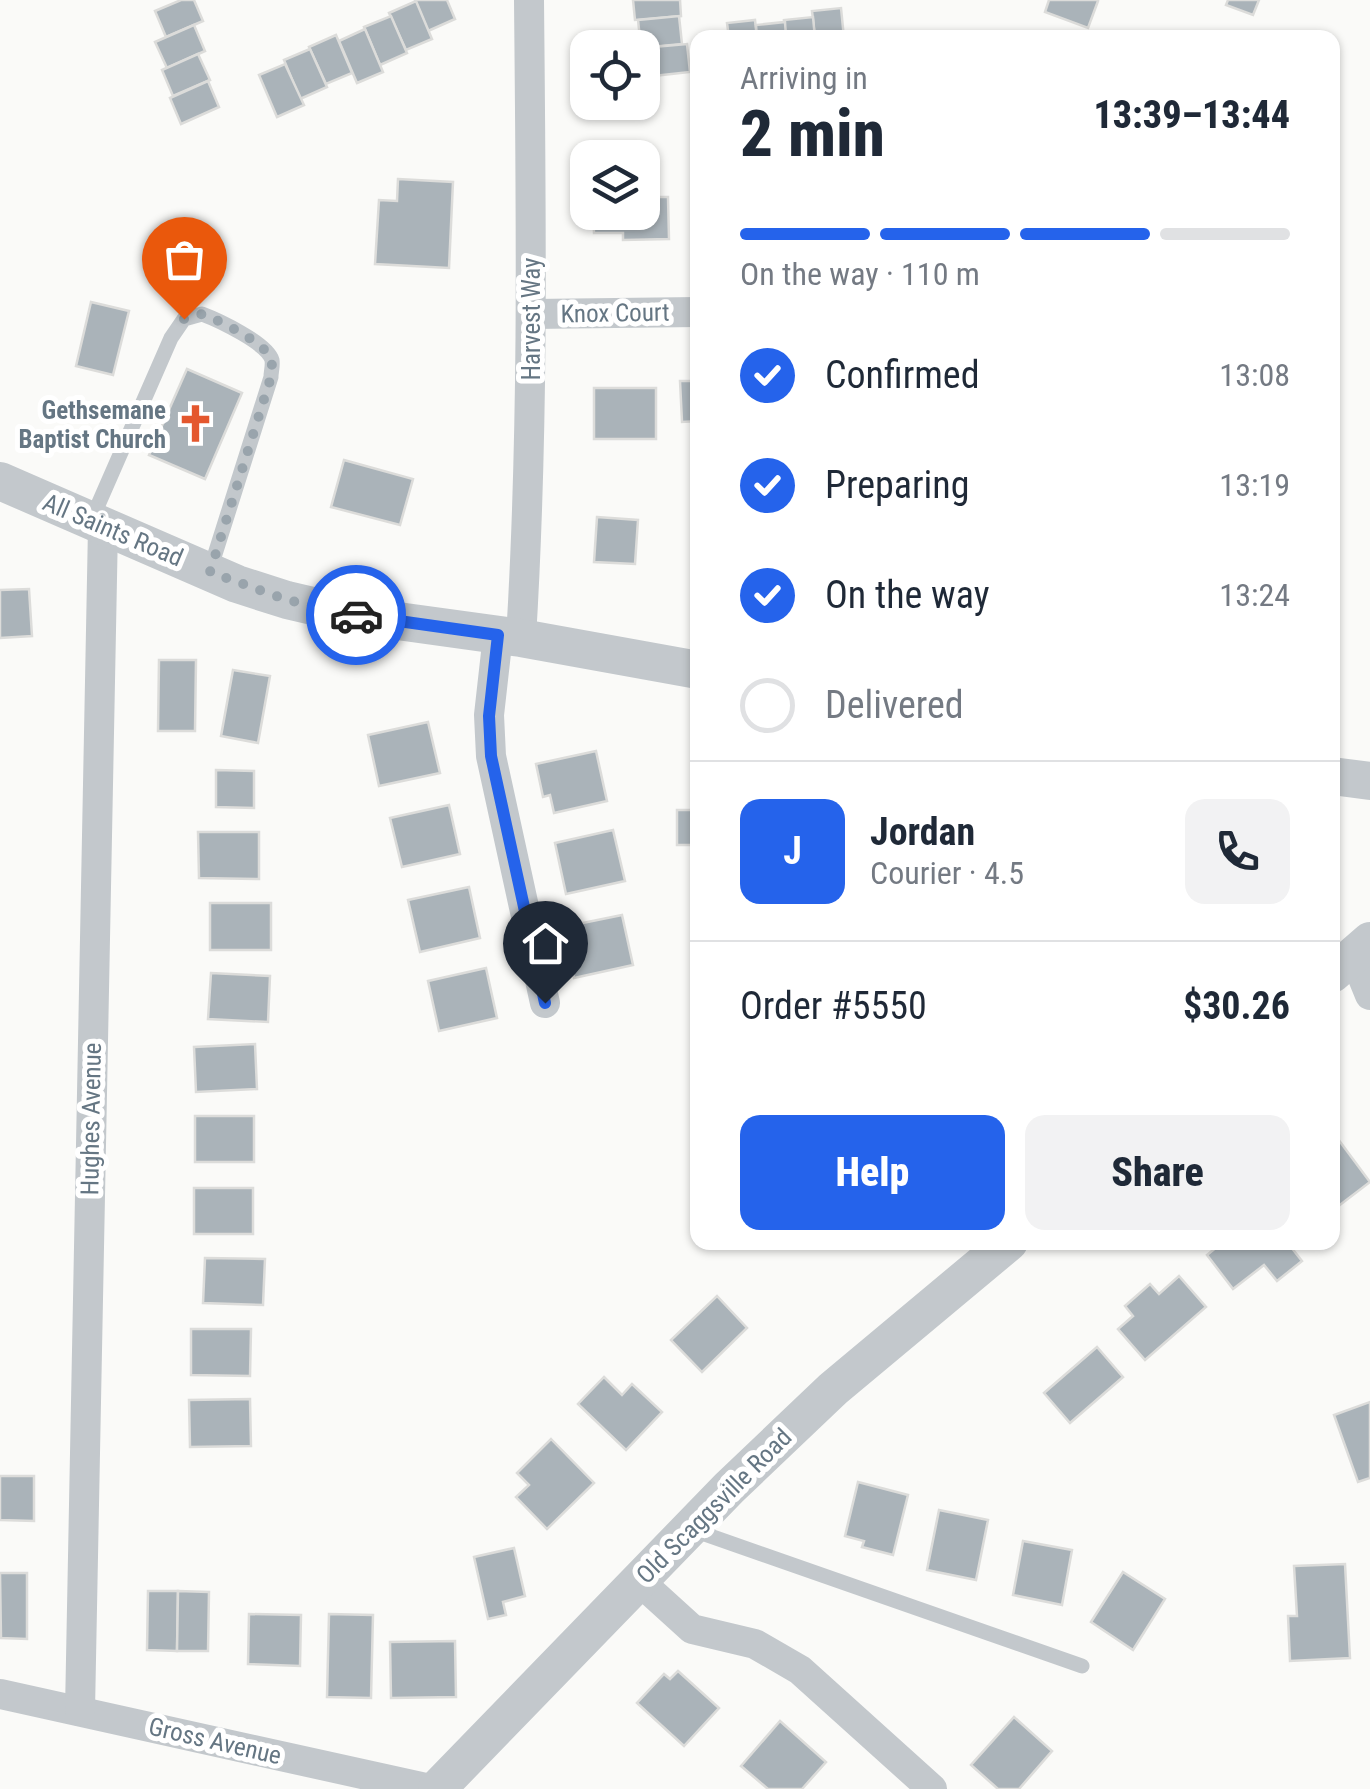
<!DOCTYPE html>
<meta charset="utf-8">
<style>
:root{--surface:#fff;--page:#f2f2f3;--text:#1f2937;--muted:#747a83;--line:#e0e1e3;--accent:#2563eb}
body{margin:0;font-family:"Roboto Condensed",sans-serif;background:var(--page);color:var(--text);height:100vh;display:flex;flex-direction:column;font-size:38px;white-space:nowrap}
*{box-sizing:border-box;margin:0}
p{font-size:32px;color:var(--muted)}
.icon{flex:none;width:55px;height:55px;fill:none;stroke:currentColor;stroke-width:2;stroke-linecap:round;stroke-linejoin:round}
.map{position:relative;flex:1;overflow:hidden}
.details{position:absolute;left:690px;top:30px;width:650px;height:1220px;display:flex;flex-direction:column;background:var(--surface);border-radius:20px;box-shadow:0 2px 8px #0004}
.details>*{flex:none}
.tools{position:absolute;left:570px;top:30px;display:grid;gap:20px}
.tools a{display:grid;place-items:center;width:90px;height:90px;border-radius:20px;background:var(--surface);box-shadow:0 2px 8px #0004;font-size:50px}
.pin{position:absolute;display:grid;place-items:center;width:85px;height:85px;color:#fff;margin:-102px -42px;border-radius:50% 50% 50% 0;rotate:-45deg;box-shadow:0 0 10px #0007}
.pin .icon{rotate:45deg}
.courier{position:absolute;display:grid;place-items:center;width:100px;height:100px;margin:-50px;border:8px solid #2563eb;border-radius:50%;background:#fff;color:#222;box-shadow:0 2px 12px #0007}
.head em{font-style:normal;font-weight:800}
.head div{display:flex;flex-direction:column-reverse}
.head{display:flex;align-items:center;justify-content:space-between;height:170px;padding:0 50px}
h1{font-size:65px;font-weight:800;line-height:75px}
.bar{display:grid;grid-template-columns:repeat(4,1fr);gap:15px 10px;align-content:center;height:120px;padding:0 50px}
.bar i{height:12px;border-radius:8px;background:var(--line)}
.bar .current{background:var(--accent)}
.bar p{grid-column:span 4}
.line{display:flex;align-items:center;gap:25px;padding:0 50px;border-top:2px solid var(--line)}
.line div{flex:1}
.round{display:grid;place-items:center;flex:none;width:105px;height:105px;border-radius:20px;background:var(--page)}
ol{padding:0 50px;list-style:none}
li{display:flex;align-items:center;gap:30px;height:110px}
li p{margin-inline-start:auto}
li .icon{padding:10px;border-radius:50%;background:var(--accent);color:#fff;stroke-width:4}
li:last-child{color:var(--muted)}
li i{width:55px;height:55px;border:5px solid var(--line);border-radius:50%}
.primary-button{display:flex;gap:20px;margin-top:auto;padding:20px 50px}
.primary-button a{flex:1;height:115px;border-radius:20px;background:var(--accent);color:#fff;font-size:40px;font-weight:800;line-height:115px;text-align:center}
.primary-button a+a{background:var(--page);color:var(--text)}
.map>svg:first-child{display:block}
.building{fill:#aab3b9;stroke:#dcdcda;stroke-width:2.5}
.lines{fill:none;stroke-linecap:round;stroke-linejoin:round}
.service{stroke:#c3c8cc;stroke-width:15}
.minor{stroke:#c3c8cc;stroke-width:30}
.tertiary{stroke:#c3c8cc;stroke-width:38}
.done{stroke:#99a4ac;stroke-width:10;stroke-dasharray:0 18}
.route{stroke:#2563eb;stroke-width:12}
.labels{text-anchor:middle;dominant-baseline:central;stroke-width:10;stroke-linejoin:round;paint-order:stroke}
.street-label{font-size:25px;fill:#657683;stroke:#fff}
.poi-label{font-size:25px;font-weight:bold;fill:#657683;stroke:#fff;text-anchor:end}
</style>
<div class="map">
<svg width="1370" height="1789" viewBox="0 0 1370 1789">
<rect width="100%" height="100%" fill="#fafaf8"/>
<g class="building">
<polygon points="181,0 194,0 203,21 166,37 155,11"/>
<polygon points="415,0 447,0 455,19 428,31"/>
<polygon points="633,0 680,0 681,16 635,20"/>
<polygon points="1049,0 1096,0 1098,1 1088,28 1045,12"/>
<polygon points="1228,0 1259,0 1253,15 1226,5"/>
<polygon points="416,1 432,39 406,50 389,13"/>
<polygon points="841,8 844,38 815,38 812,11"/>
<polygon points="391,16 407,53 380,65 364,27"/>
<polygon points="679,16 682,44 641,48 638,20"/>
<polygon points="813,17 815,38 786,38 784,20"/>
<polygon points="755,20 757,38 729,38 727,23"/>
<polygon points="785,22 786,38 757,38 756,25"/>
<polygon points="194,25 205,51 167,68 155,42"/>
<polygon points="365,29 383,72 357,83 339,41"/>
<polygon points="336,35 352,73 326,84 309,47"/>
<polygon points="687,44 690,72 644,77 642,48"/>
<polygon points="310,49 327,87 300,99 284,60"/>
<polygon points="198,54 210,80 173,96 162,70"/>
<polygon points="285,64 304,105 277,117 259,75"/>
<polygon points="208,81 219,107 181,124 170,98"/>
<polygon points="398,179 453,182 449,268 375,264 379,200 397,201"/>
<polygon points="642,197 668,197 669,239 623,240 623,233 594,233 593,212 642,212"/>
<polygon points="91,302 129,311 113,375 76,366"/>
<polygon points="187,369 242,393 205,479 149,455"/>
<polygon points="680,381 698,381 698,421 682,422"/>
<rect x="594" y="388" width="62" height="51"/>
<polygon points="344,460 413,479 400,525 331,507"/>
<polygon points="597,517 638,520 635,564 594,562"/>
<polygon points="29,589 32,636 0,638 0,590"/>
<polygon points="159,660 196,660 195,731 158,731"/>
<polygon points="233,670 270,676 258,743 221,736"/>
<polygon points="428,722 440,773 379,786 368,735"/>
<polygon points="596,751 607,801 554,813 550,795 543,797 536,764"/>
<polygon points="216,770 254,771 254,808 216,807"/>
<polygon points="449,805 460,854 402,867 390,818"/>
<rect x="677" y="810" width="21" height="35"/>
<polygon points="613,830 625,881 566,894 555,843"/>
<polygon points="198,832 259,832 259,879 199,878"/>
<polygon points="469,887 480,938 420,952 408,900"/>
<rect x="210" y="903" width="61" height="47"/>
<polygon points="622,915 633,965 574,978 563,927"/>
<polygon points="486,968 497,1018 439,1031 428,981"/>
<polygon points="211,973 270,976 268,1022 208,1019"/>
<polygon points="255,1044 257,1089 196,1092 194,1047"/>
<rect x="195" y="1116" width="59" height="46"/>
<polygon points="1338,1139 1370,1182 1332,1211 1332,1144"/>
<rect x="194" y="1188" width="59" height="46"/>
<polygon points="1223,1242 1287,1242 1302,1261 1277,1281 1264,1265 1233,1289 1207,1255"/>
<polygon points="205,1258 265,1259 263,1305 203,1303"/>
<polygon points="1179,1276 1206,1307 1145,1360 1118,1329 1133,1316 1125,1306 1150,1284 1159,1294"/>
<polygon points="717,1296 747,1328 702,1372 671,1340"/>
<polygon points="191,1329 251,1329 250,1376 191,1375"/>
<polygon points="1097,1347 1123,1377 1070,1423 1044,1393"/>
<polygon points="604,1377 622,1395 632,1384 662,1412 626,1450 578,1404"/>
<polygon points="250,1399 251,1446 190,1447 189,1400"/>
<polygon points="1370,1402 1370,1478 1358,1482 1334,1415"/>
<polygon points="551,1439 594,1483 547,1529 516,1497 529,1485 517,1473"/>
<polygon points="0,1476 34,1476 34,1521 0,1520"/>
<polygon points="858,1482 908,1495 893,1555 862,1547 864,1541 845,1536"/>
<polygon points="939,1510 988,1520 976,1580 927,1570"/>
<polygon points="1023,1541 1072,1550 1062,1605 1013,1595"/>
<polygon points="514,1548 525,1596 503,1602 506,1615 488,1619 474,1557"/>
<polygon points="1345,1564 1350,1658 1290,1661 1288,1616 1297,1616 1294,1566"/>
<polygon points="1123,1572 1165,1599 1133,1650 1091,1622"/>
<polygon points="0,1573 27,1573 27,1639 1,1638"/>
<polygon points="148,1591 178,1591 177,1651 147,1650"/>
<polygon points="178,1591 209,1592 208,1651 177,1651"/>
<polygon points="249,1614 301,1615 300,1666 248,1664"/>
<polygon points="329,1614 373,1615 371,1698 327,1697"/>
<polygon points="455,1641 456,1697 391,1698 390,1642"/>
<polygon points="678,1671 719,1708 684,1746 637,1703 664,1674 670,1679"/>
<polygon points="1014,1717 1052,1751 1019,1789 998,1789 971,1765"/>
<polygon points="780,1721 826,1762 802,1789 768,1789 741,1766"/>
</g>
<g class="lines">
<g class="service">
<path d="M91 521 171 338 184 319 202 314C218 320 267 343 272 360 273 366 271 371 271 377L210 570"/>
<polyline points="693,1530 1082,1666"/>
</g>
<g class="minor">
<polyline points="532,314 698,312"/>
<polyline points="498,635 489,715 491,756 545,1003"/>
<path d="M521 638C534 425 531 213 529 0"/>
<polyline points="1354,956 1370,995"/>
<polyline points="638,1580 692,1629 755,1644 800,1670 932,1789"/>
<polyline points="0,1694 430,1789"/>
<polyline points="80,1711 103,527"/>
</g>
<g class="tertiary">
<polyline points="0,481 237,584 287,600 347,614 521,638 698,670"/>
<polyline points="1332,776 1370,781"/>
<polyline points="1332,974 1370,941"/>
<polyline points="437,1789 729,1488 833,1389 1009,1242"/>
</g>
</g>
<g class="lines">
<path class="done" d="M184 319 202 314C218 320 267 343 271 360 273 366 271 371 271 377L210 572 287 600 356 615"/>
<polyline class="route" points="356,615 498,635 489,716 491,756 545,1003"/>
</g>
<defs>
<symbol id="church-bare" viewBox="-9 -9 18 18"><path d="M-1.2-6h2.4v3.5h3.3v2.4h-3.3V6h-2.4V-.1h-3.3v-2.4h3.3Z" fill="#e4572e" stroke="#fff" stroke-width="2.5" paint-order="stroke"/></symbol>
</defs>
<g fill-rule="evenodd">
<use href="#church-bare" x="168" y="396" width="55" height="55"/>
</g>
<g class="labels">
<g class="street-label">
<text transform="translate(615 313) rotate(-1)">Knox Court</text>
<text transform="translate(531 319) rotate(-90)">Harvest Way</text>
<text transform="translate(113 530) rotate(23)">All Saints Road</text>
<text transform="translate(91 1119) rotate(-89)">Hughes Avenue</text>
<text transform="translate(714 1506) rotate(-45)">Old Scaggsville Road</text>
<text transform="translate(215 1741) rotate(13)">Gross Avenue</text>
</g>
<g class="poi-label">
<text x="166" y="410">Gethsemane<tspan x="166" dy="29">Baptist Church</tspan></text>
</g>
</g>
</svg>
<div class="tools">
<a><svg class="icon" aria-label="locate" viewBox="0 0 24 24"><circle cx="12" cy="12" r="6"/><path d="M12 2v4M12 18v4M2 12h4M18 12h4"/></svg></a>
<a><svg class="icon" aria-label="layers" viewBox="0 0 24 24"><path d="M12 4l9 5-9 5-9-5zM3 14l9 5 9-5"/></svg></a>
</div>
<div class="pin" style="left:184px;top:319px;background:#ea580c"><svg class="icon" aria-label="bag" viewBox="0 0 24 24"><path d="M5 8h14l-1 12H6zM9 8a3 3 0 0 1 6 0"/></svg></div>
<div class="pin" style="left:545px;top:1003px;background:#1f2937"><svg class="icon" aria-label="home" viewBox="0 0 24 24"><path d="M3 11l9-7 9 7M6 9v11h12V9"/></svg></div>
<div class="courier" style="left:356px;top:615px"><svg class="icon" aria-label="car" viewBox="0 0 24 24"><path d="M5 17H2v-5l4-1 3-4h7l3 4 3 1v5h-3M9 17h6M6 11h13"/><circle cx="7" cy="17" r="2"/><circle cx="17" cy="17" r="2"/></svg></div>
<section class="details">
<div class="head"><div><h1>2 min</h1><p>Arriving in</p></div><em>13:39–13:44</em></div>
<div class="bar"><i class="current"></i><i class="current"></i><i class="current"></i><i></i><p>On the way · 110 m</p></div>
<ol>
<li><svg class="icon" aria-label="check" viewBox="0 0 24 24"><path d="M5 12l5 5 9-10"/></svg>Confirmed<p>13:08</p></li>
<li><svg class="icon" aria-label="check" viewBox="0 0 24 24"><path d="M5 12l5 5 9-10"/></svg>Preparing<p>13:19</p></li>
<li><svg class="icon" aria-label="check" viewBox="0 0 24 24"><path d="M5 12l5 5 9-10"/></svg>On the way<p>13:24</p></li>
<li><i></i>Delivered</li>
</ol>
<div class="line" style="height:180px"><b class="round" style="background:var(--accent);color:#fff">J</b><div><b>Jordan</b><p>Courier · 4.5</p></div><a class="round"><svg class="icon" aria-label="phone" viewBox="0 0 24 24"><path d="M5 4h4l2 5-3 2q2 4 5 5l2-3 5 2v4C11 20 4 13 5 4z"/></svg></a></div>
<div class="line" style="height:130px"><div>Order #5550</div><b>$30.26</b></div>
<div class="primary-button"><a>Help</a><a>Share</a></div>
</section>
</div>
